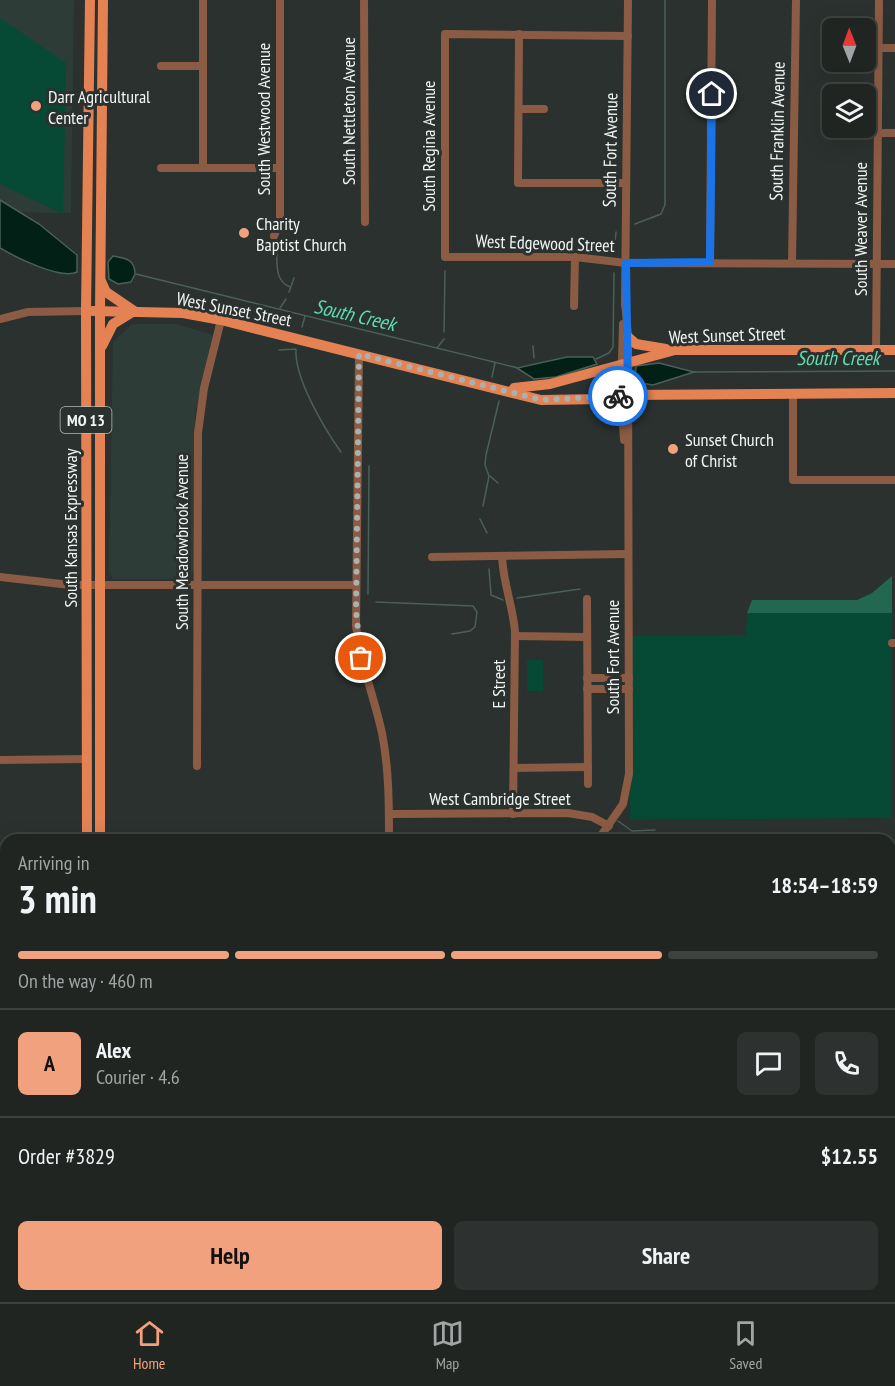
<!DOCTYPE html>
<meta charset="utf-8">
<style>
:root{--surface:#202522;--page:#2d312f;--text:#f1f3f6;--muted:#a2a5a5;--line:#3d4240;--accent:#f1a17d}
body{margin:0;font-family:"PT Sans Narrow",sans-serif;background:var(--page);color:var(--text);height:100vh;display:flex;flex-direction:column;font-size:22px;white-space:nowrap}
*{box-sizing:border-box;margin:0}
p{font-size:20px;color:var(--muted)}
.icon{flex:none;width:33px;height:33px;fill:none;stroke:currentColor;stroke-width:2;stroke-linecap:round;stroke-linejoin:round}
.map{position:relative;flex:1;overflow:hidden}
.panel{position:absolute;left:0px;top:834px;width:896px;height:468px;display:flex;flex-direction:column;background:var(--surface);border-radius:18px 18px 0 0;box-shadow:0 6px 24px #0002,0 0 0 2px var(--line)}
.panel>*{flex:none}
.needle{width:39px;rotate:359deg}
.fabs{position:absolute;left:822px;top:18px;display:grid;gap:12px}
.fabs a{display:grid;place-items:center;width:54px;height:54px;border-radius:9px;background:var(--surface);box-shadow:0 6px 24px #0002,0 0 0 2px var(--line);font-size:30px}
.pin{position:absolute;display:grid;place-items:center;width:51px;height:51px;color:#fff;margin:-26px;border:3px solid #fff;border-radius:50%;box-shadow:0 2px 6px #0007}
.courier{position:absolute;display:grid;place-items:center;width:60px;height:60px;margin:-30px;border:4px solid #1a73e8;border-radius:50%;background:#fff;color:#222;box-shadow:0 2px 8px #0007}
.overview em{font-style:normal;font-weight:700}
.overview div{display:flex;flex-direction:column-reverse}
.overview{display:flex;align-items:center;justify-content:space-between;height:102px;padding:0 18px}
h1{font-size:39px;font-weight:700;line-height:45px}
.bar{display:grid;grid-template-columns:repeat(4,1fr);gap:9px 6px;align-content:center;height:72px;padding:0 18px}
.bar i{height:8px;border-radius:4px;background:var(--line)}
.bar .on{background:var(--accent)}
.bar p{grid-column:span 4}
.line{display:flex;align-items:center;gap:15px;padding:0 18px;border-top:2px solid var(--line)}
.line div{flex:1}
.round{display:grid;place-items:center;flex:none;width:63px;height:63px;border-radius:9px;background:var(--page)}
.action{display:flex;gap:12px;margin-top:auto;padding:12px 18px}
.action a{flex:1;height:69px;border-radius:9px;background:var(--accent);color:#111;font-size:24px;font-weight:700;line-height:69px;text-align:center}
.action a+a{background:var(--page);color:var(--text)}
.dock{display:flex;justify-content:space-around;align-items:center;height:84px;border-top:2px solid var(--line);background:var(--surface);font-size:16px;color:var(--muted)}
.dock a{display:grid;justify-items:center;gap:3px}
.dock .on{color:var(--accent)}
.map>svg:first-child{display:block}
.built{fill:#2d3c36}
.green{fill:#064a36}
.forest{fill:#226851}
.water{fill:#032016;stroke:#4a6058;stroke-width:1.5}
.lines{fill:none;stroke-linecap:round;stroke-linejoin:round}
.stream{stroke:#4a6058;stroke-width:1.5}
.minor{stroke:#8b5b44;stroke-width:8}
.major{stroke:#e48253;stroke-width:10}
.done{stroke:#abb1ae;stroke-width:6;stroke-dasharray:0 10.8}
.route{stroke:#1a73e8;stroke-width:8}
.poi-dot{fill:#f1a17d;stroke:#2a312e;stroke-width:2}
.labels{text-anchor:middle;dominant-baseline:central;stroke-width:6;stroke-linejoin:round;paint-order:stroke}
.shield{fill:#2a312e;stroke:#b5bbb8;stroke-width:1.5}
.shield-label{font-size:16px;font-weight:bold;fill:#f1f6f3}
.poi-label{font-size:18px;fill:#f1f6f3;stroke:#2a312e;text-anchor:start}
.street-label{font-size:18px;fill:#f1f6f3;stroke:#2a312e}
.water-label{font-size:20px;font-style:italic;fill:#5fddb1;stroke:#2a312e}
</style>
<div class="map">
<svg width="895" height="1302" viewBox="0 0 895 1302">
<rect width="100%" height="100%" fill="#2a312e"/>
<g class="built">
<polygon points="0,0 74,0 71,213 0,212"/>
<polygon points="132,324 177,324 213,335 195,414 194,569 190,579 113,579 109,570 113,342"/>
</g>
<g class="green">
<polygon points="0,18 66,63 63,214 0,184"/>
<polygon points="747,613 892,613 891,818 630,820 632,636 746,635"/>
<rect x="527" y="660" width="16" height="31"/>
<polygon points="893,1029 895,1029 895,1302 862,1302 862,1296 890,1296 890,1072 892,1072"/>
</g>
<polygon class="forest" points="892,576 892,613 747,613 752,600 857,600 872,593"/>
<g class="water">
<path d="M0 200 39 224 77 255V272C61 280 15 257 0 248Z"/>
<path d="M113 256C125 258 135 259 135 274L131 282 118 284 109 279 108 262Z"/>
<polygon points="567,357 593,357 597,364 556,377 534,379 517,368"/>
<polygon points="659,363 694,372 653,385 635,382 636,366"/>
</g>
<g class="lines">
<g class="stream">
<polyline points="635,224 661,214 665,205 665,0"/>
<path d="M277 246C277 261 274 281 290 287"/>
<polyline points="614,253 616,232"/>
<polyline points="136,274 518,368"/>
<polyline points="289,292 294,278"/>
<polyline points="280,308 286,299"/>
<polyline points="302,327 305,316"/>
<polyline points="444,332 445,271"/>
<polyline points="533,346 534,358"/>
<polyline points="437,348 444,339"/>
<path d="M279 350 296 349C294 378 324 428 341 452"/>
<polyline points="596,359 609,353 613,347 614,273"/>
<polyline points="692,372 895,371"/>
<polyline points="492,377 495,363"/>
<polyline points="490,476 498,483"/>
<polyline points="483,506 489,476 485,465 486,455 499,401"/>
<polyline points="480,519 487,533"/>
<polyline points="489,569 491,595 503,600"/>
<polyline points="368,594 369,466"/>
<polyline points="517,598 580,589"/>
<polyline points="376,602 473,606 477,612 475,627 470,631 452,634"/>
<polyline points="618,821 632,831 655,830"/>
</g>
<g class="minor">
<polyline points="203,0 203,168"/>
<polyline points="364,0 365,222"/>
<polyline points="519,34 518,183 626,183"/>
<polyline points="628,36 445,34 445,257 575,257 626,263 895,264"/>
<polyline points="879,48 895,48"/>
<polyline points="161,66 203,66"/>
<polyline points="519,109 544,109"/>
<polyline points="877,133 895,133"/>
<polyline points="161,168 280,168"/>
<polyline points="274,236 280,221 280,0"/>
<polyline points="710,263 712,0"/>
<polyline points="792,263 796,0"/>
<polyline points="625,305 628,0"/>
<polyline points="574,306 575,257"/>
<polyline points="0,319 28,312 86,311"/>
<polyline points="623,324 621,395 624,440"/>
<polyline points="876,350 879,0"/>
<path d="M359 354 356 625C360 663 374 696 382 733 389 769 389 804 389 840"/>
<polyline points="793,393 793,480 895,480"/>
<path d="M502 556C503 583 513 606 515 632L513 814"/>
<polyline points="432,557 628,554"/>
<polyline points="0,577 70,585 356,585"/>
<polyline points="587,599 588,784"/>
<polyline points="515,636 587,637"/>
<polyline points="892,643 895,643"/>
<polyline points="587,678 629,678"/>
<polyline points="587,689 629,689"/>
<polyline points="0,760 87,759"/>
<polyline points="197,766 198,433 204,388 221,320"/>
<polyline points="514,768 588,767"/>
<polyline points="389,814 568,813 592,817 609,826"/>
<polyline points="598,840 623,804 629,774 628,337 625,301"/>
<polyline points="0,1298 283,1298"/>
<polyline points="372,1302 372,1296"/>
<polyline points="443,1302 443,1296"/>
<polyline points="513,1302 513,1296"/>
<polyline points="587,1302 587,1296"/>
<polyline points="679,1302 680,1296"/>
<polyline points="797,1302 798,1296"/>
</g>
<g class="major">
<polyline points="101,281 106,292 134,311 113,324 102,346"/>
<polyline points="93,311 183,313 221,320 541,400 604,399 628,395 895,393"/>
<polyline points="628,337 636,344 666,349"/>
<polyline points="514,388 550,384 675,350 895,350"/>
<polyline points="87,840 86,311 90,0"/>
<polyline points="100,840 100,311 103,0"/>
<polyline points="890,951 895,951"/>
<polyline points="0,957 6,958"/>
<polyline points="76,1296 82,1298"/>
<polyline points="18,1302 21,1296"/>
<polyline points="32,1302 35,1296"/>
</g>
</g>
<g class="lines">
<polyline class="done" points="361,658 356,611 359,354 542,400 618,396"/>
<polyline class="route" points="618,396 628,395 626,263 710,262 712,94"/>
</g>
<g class="poi-dot">
<circle cx="36" cy="106" r="6"/>
<circle cx="244" cy="233" r="6"/>
<circle cx="673" cy="449" r="6"/>
</g>
<g class="labels">
<rect class="shield" x="60.5" y="407" width="51" height="26" rx="4.5"/>
<g class="shield-label">
<text x="86" y="420">MO 13</text>
</g>
<g class="poi-label">
<text x="48" y="96">Darr Agricultural<tspan x="48" dy="21">Center</tspan></text>
<text x="256" y="223">Charity<tspan x="256" dy="21">Baptist Church</tspan></text>
<text x="685" y="439">Sunset Church<tspan x="685" dy="21">of Christ</tspan></text>
</g>
<g class="street-label">
<text transform="translate(348 111) rotate(-90)">South Nettleton Avenue</text>
<text transform="translate(263 119) rotate(-90)">South Westwood Avenue</text>
<text transform="translate(777 131) rotate(-89)">South Franklin Avenue</text>
<text transform="translate(428 146) rotate(-90)">South Regina Avenue</text>
<text transform="translate(610 150) rotate(-89)">South Fort Avenue</text>
<text transform="translate(860 229) rotate(-90)">South Weaver Avenue</text>
<text transform="translate(545 243) rotate(2)">West Edgewood Street</text>
<text transform="translate(234 309) rotate(11)">West Sunset Street</text>
<text transform="translate(727 335) rotate(-2)">West Sunset Street</text>
<text transform="translate(70 528) rotate(-90)">South Kansas Expressway</text>
<text transform="translate(181 542) rotate(-90)">South Meadowbrook Avenue</text>
<text transform="translate(612 657) rotate(-90)">South Fort Avenue</text>
<text transform="translate(498 684) rotate(-90)">E Street</text>
<text x="500" y="798">West Cambridge Street</text>
</g>
<g class="water-label">
<text transform="translate(355 315) rotate(13)">South Creek</text>
<text x="838" y="358">South Creek</text>
</g>
</g>
</svg>
<div class="fabs">
<a><svg class="needle" viewBox="-14 -14 28 28"><path d="M0-13l5 13h-10z" fill="#e53935"/><path d="M0 13l5-13h-10z" fill="#a2a5a5"/></svg></a>
<a><svg class="icon" aria-label="layers" viewBox="0 0 24 24"><path d="M12 4l9 5-9 5-9-5zM3 14l9 5 9-5"/></svg></a>
</div>
<div class="pin" style="left:361px;top:658px;background:#ea580c"><svg class="icon" aria-label="bag" viewBox="0 0 24 24"><path d="M5 8h14l-1 12H6zM9 8a3 3 0 0 1 6 0"/></svg></div>
<div class="pin" style="left:712px;top:94px;background:#1f2937"><svg class="icon" aria-label="home" viewBox="0 0 24 24"><path d="M3 11l9-7 9 7M6 9v11h12V9"/></svg></div>
<div class="courier" style="left:618px;top:396px"><svg class="icon" aria-label="bike" viewBox="0 0 24 24"><circle cx="6" cy="16" r="4"/><circle cx="18" cy="16" r="4"/><path d="M6 16l4-8h5l3 8M10 8l3 8H6M13 5h3"/></svg></div>
<section class="panel">
<div class="overview"><div><h1>3 min</h1><p>Arriving in</p></div><em>18:54–18:59</em></div>
<div class="bar"><i class="on"></i><i class="on"></i><i class="on"></i><i></i><p>On the way · 460 m</p></div>
<div class="line" style="height:108px"><b class="round" style="background:var(--accent);color:#111">A</b><div><b>Alex</b><p>Courier · 4.6</p></div><a class="round"><svg class="icon" aria-label="chat" viewBox="0 0 24 24"><path d="M4 5h16v11H9l-5 4z"/></svg></a><a class="round"><svg class="icon" aria-label="phone" viewBox="0 0 24 24"><path d="M5 4h4l2 5-3 2q2 4 5 5l2-3 5 2v4C11 20 4 13 5 4z"/></svg></a></div>
<div class="line" style="height:78px"><div>Order #3829</div><b>$12.55</b></div>
<div class="action"><a>Help</a><a>Share</a></div>
</section>
</div>
<nav class="dock">
<a class="on"><svg class="icon" aria-label="home" viewBox="0 0 24 24"><path d="M3 11l9-7 9 7M6 9v11h12V9"/></svg>Home</a>
<a><svg class="icon" aria-label="map" viewBox="0 0 24 24"><path d="M3 6l6-2 6 2 6-2v14l-6 2-6-2-6 2zM9 4v14M15 6v14"/></svg>Map</a>
<a><svg class="icon" aria-label="saved" viewBox="0 0 24 24"><path d="M7 4h10v16l-5-4-5 4z"/></svg>Saved</a>
</nav>
